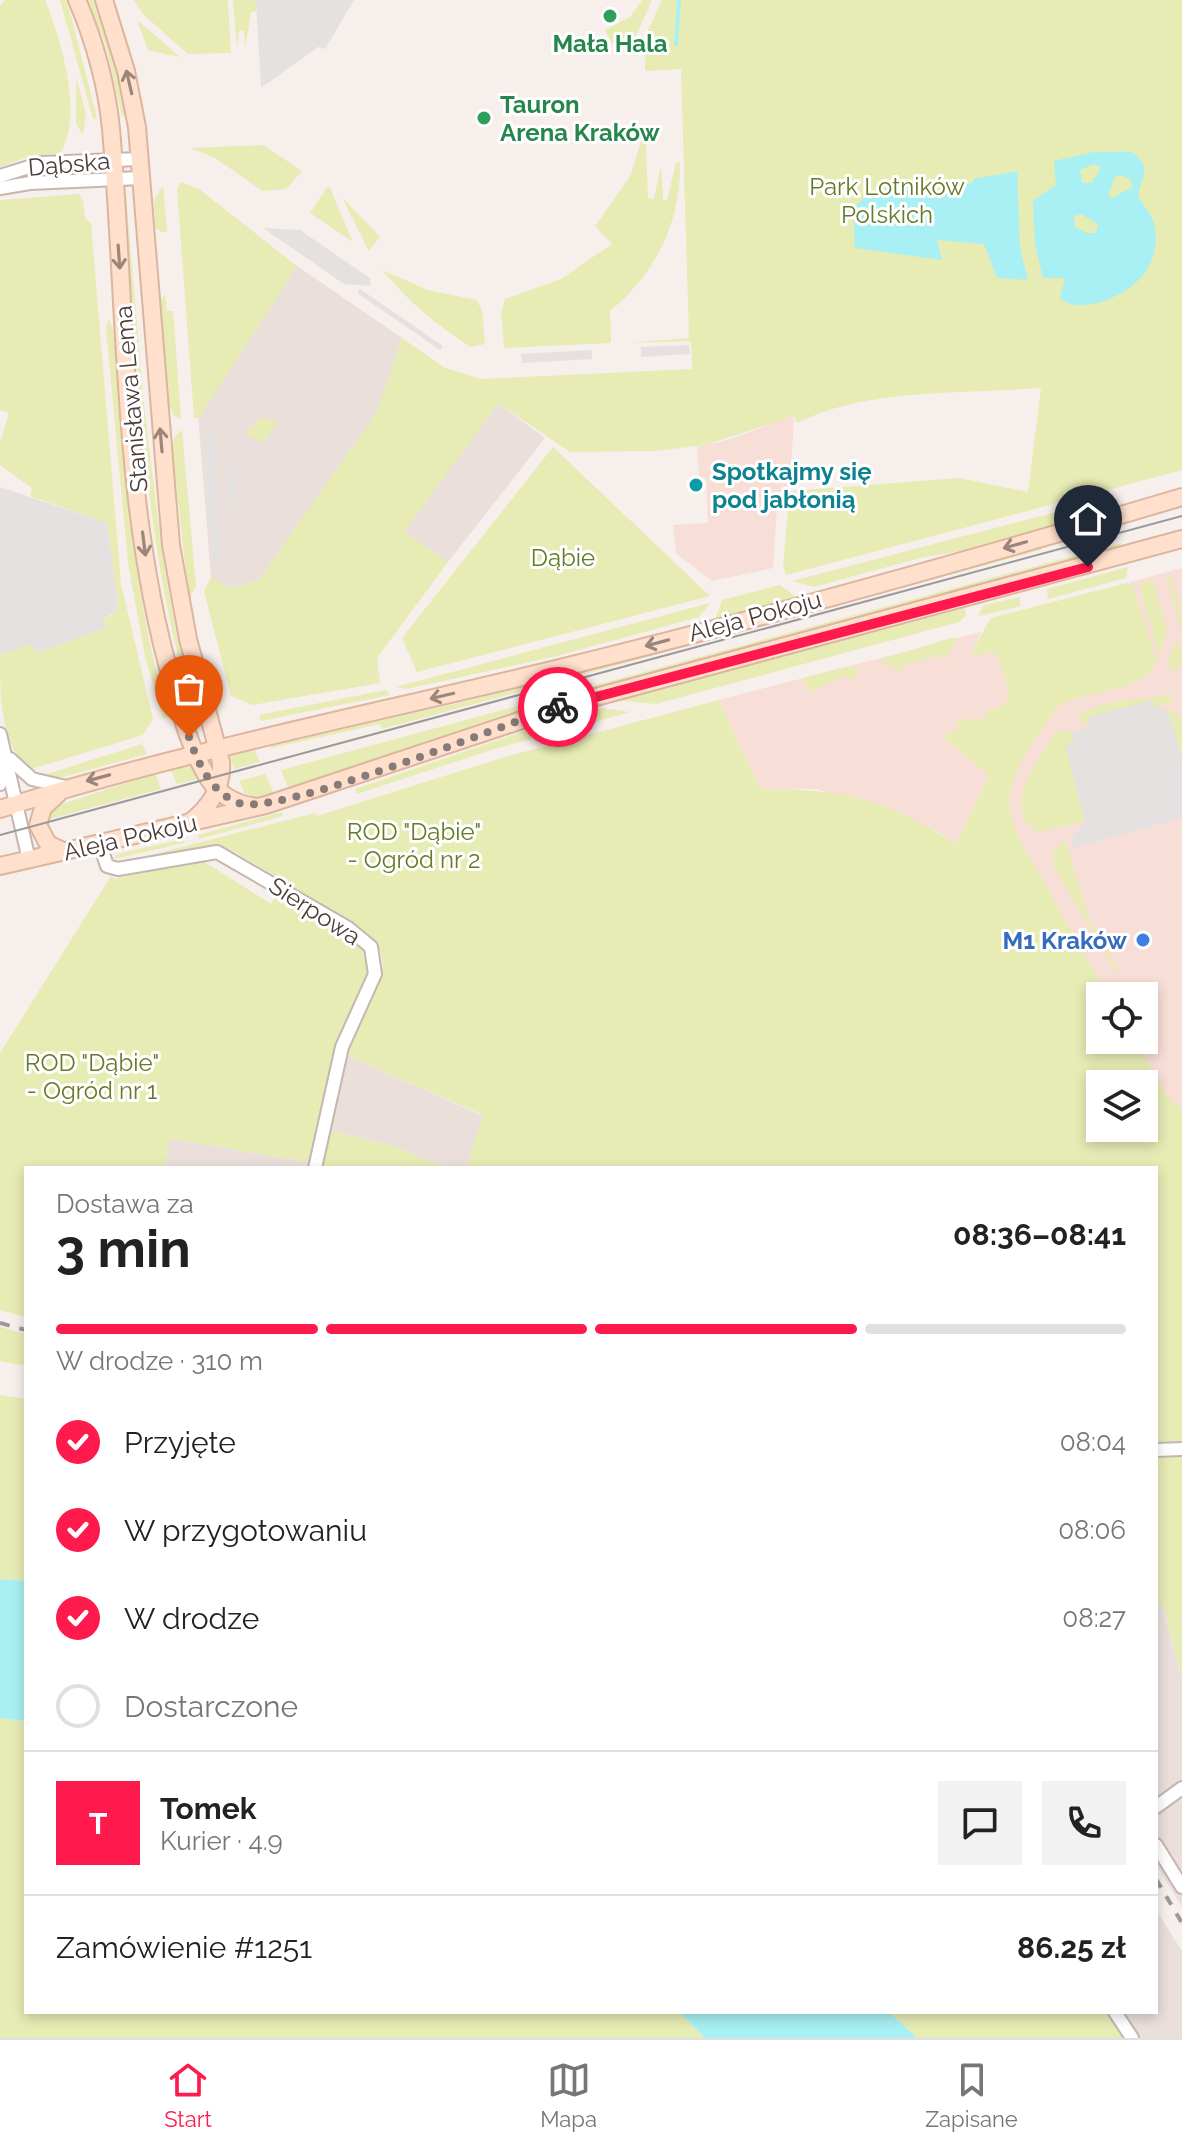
<!DOCTYPE html>
<html lang="pl">
<meta charset="utf-8">
<style>
:root{--surface:#fff;--page:#f2f2f2;--text:#222;--muted:#767676;--line:#e0e0e0;--accent:#ff1a4d}
body{margin:0;font-family:Raleway,sans-serif;background:var(--page);color:var(--text);height:100vh;display:flex;flex-direction:column;font-size:30px;white-space:nowrap}
*{box-sizing:border-box;margin:0}
p{font-size:26px;color:var(--muted)}
.icon{flex:none;width:44px;height:44px;fill:none;stroke:currentColor;stroke-width:2;stroke-linecap:round;stroke-linejoin:round}
.map{position:relative;flex:1;overflow:hidden}
.drawer{position:absolute;left:24px;top:1166px;width:1134px;height:848px;display:flex;flex-direction:column;background:var(--surface);border-radius:0px;box-shadow:0 4px 12px #0003}
.drawer>*{flex:none}
.fabs{position:absolute;left:1086px;top:982px;display:grid;gap:16px}
.fabs a{display:grid;place-items:center;width:72px;height:72px;border-radius:0px;background:var(--surface);box-shadow:0 4px 12px #0003;font-size:40px}
.pin{position:absolute;display:grid;place-items:center;width:68px;height:68px;color:#fff;margin:-82px -34px;border-radius:50% 50% 50% 0;rotate:-45deg;box-shadow:0 0 8px #0007}
.pin .icon{rotate:45deg}
.courier{position:absolute;display:grid;place-items:center;width:80px;height:80px;margin:-40px;border:6px solid #ff1a4d;border-radius:50%;background:#fff;color:#222;box-shadow:0 2px 10px #0007}
.headline em{font-style:normal;font-weight:700}
.headline div{display:flex;flex-direction:column-reverse}
.headline{display:flex;align-items:center;justify-content:space-between;height:136px;padding:0 32px}
h1{font-size:52px;font-weight:700;line-height:60px}
.bar{display:grid;grid-template-columns:repeat(4,1fr);gap:12px 8px;align-content:center;height:96px;padding:0 32px}
.bar i{height:10px;border-radius:6px;background:var(--line)}
.bar .current{background:var(--accent)}
.bar p{grid-column:span 4}
.line{display:flex;align-items:center;gap:20px;padding:0 32px;border-top:2px solid var(--line)}
.line div{flex:1}
.round{display:grid;place-items:center;flex:none;width:84px;height:84px;border-radius:0px;background:var(--page)}
ol{padding:0 32px;list-style:none}
li{display:flex;align-items:center;gap:24px;height:88px}
li p{margin-inline-start:auto}
li .icon{padding:8px;border-radius:50%;background:var(--accent);color:#fff;stroke-width:4}
li:last-child{color:var(--muted)}
li i{width:44px;height:44px;border:4px solid var(--line);border-radius:50%}
.dock{display:flex;justify-content:space-around;align-items:center;height:112px;border-top:2px solid var(--line);background:var(--surface);font-size:22px;color:var(--muted)}
.dock a{display:grid;justify-items:center;gap:4px}
.dock .current{color:var(--accent)}
.map>svg:first-child{display:block}
.residential{fill:#eadfda}
.commercial{fill:#f7ded7}
.green{fill:#e7ebb4;fill-rule:evenodd}
.parking{fill:#e5e1e0}
.water{fill:#a8f0f3;fill-rule:evenodd}
.lines{fill:none;stroke-linecap:round;stroke-linejoin:round}
.stream{stroke:#a8f0f3;stroke-width:4}
.street-casing{stroke:#c5b6b1;stroke-width:16}
.secondary-casing{stroke:#ddb59f;stroke-width:20}
.street{stroke:#fff;stroke-width:12}
.secondary{stroke:#ffe0cd;stroke-width:16}
.tram{stroke:#9a9a9a;stroke-width:2}
.rail{stroke:#9a9a9a;stroke-width:4;stroke-dasharray:10 10;stroke-linecap:butt}
.oneway{stroke:#9c867c}
.done{stroke:#877b78;stroke-width:8;stroke-dasharray:0 14.4}
.route{stroke:#ff1a4d;stroke-width:10}
.leisure-dot{fill:#2e9e5b;stroke:#fff;stroke-width:3}
.culture-dot{fill:#0f9aa8;stroke:#fff;stroke-width:3}
.shop-dot{fill:#3f7fe0;stroke:#fff;stroke-width:3}
.labels{text-anchor:middle;dominant-baseline:central;stroke-width:6;stroke-linejoin:round;paint-order:stroke}
.leisure-label{font-size:24px;font-weight:bold;fill:#27864d;stroke:#fff}
.street-label{font-size:24px;fill:#4b3d39;stroke:#fff}
.park-label{font-size:24px;fill:#667a28;stroke:#fff}
.culture-label{font-size:24px;font-weight:bold;fill:#0d838f;stroke:#fff;text-anchor:start}
.shop-label{font-size:24px;font-weight:bold;fill:#366cbe;stroke:#fff;text-anchor:end}
</style>
<div class="map">
<svg width="1182" height="2038" viewBox="0 0 1182 2038">
<rect width="100%" height="100%" fill="#f6efec"/>
<g class="residential">
<polygon points="297,266 402,338 378,412 258,581 229,588 211,577 198,414"/>
<polygon points="498,403 545,438 448,562 403,532"/>
<polygon points="346,1055 483,1116 466,1168 447,1168 390,1145 331,1131"/>
<polygon points="170,1138 312,1163 310,1168 164,1168"/>
<polygon points="1162,1603 1182,1679 1182,1907 1156,1865 1156,1606"/>
<polygon points="1156,1910 1182,1951 1182,2038 1137,2038 1120,2012 1156,2012"/>
</g>
<g class="commercial">
<polygon points="794,415 790,491 778,492 773,568 712,581 676,553 673,525 708,523 706,478 699,477 697,447 731,439"/>
<polygon points="1182,568 1182,1109 1170,1100 1134,1040 1144,1040 1144,996 1108,996 1010,831 1004,781 1057,705 1150,666 1130,582"/>
<polygon points="981,632 972,652 975,656 991,652 998,655 1009,695 1004,705 987,711 987,718 942,737 989,775 956,845 933,829 817,789 760,789 719,700"/>
</g>
<g class="green">
<path d="M5 0H45C60 37 85 117 60 153L31 156 0 167V6Z"/>
<polygon points="60,0 66,0 71,16 97,118 93,119"/>
<polygon points="88,0 93,0 114,62 126,116 122,116 106,47"/>
<polygon points="134,0 228,0 231,53 188,54 143,14"/>
<polygon points="233,0 256,0 256,11 251,12 245,49 244,30 239,31 237,49"/>
<polygon points="642,0 652,0 634,40 612,43 605,30 630,17"/>
<path d="M662 0H1182V470L786 575 783 566 790 491 959 478 1028 492 1041 388C965 394 865 388 797 423L794 416 705 445 655 451 570 452 498 403 404 532 448 562 377 658 380 683 253 705 231 696 204 591 211 577 229 588 258 581 377 412 402 338 445 368 481 379 692 369 691 341 628 343 689 338 681 69 645 71 646 35Z"/>
<polygon points="137,20 179,56 179,57 148,50"/>
<polygon points="76,77 86,114 83,135 76,124"/>
<path d="M645 127 648 198 654 199 661 165 663 200H667L676 163 680 162C681 222 656 273 610 311L611 343 504 348 501 314 505 299 561 279 612 244 595 226 631 175Z"/>
<polygon points="263,145 302,171 286,189 263,191 215,158 191,148"/>
<polygon points="181,182 199,189 297,266 199,418 194,418 177,189"/>
<polygon points="163,186 167,232 161,232 155,227 154,200"/>
<polygon points="328,186 330,188 353,242 310,213"/>
<path d="M79 194 83 201 85 218 91 223 121 584 153 719 143 735 28 770C0 740 0 694 0 655L32 643 35 652 106 628 103 619 111 616 118 604 107 523 30 496 32 488 0 465V443L9 413 0 410V200Z"/>
<path d="M126 195 143 397 162 553 177 637 196 705 192 707C151 571 141 426 130 286 129 263 119 215 126 195Z"/>
<polygon points="342,197 380,237 369,251"/>
<path d="M382 270 428 290 476 300 482 310 485 344 471 347C436 325 408 301 382 270Z"/>
<polygon points="165,294 167,311 173,311 181,419 174,416 169,405 161,300"/>
<path d="M109 318 115 337C125 466 131 592 169 717L163 718 145 656 128 563 106 328Z"/>
<polygon points="262,418 280,421 263,443 244,433"/>
<polygon points="182,430 196,586 189,599 172,447 175,436"/>
<polygon points="553,447 710,596 417,672 402,638"/>
<polygon points="1068,509 1071,521 979,548 920,558 814,587 792,581"/>
<polygon points="1121,543 1122,548 584,693 289,790 281,770"/>
<polygon points="1040,545 1041,550 382,729 380,724 271,748 270,744 459,703"/>
<polygon points="1128,567 1126,578 1048,599 1047,589"/>
<polygon points="1170,575 1182,617 1182,632 1166,577"/>
<polygon points="1153,579 1167,631 1159,657 1139,585"/>
<path d="M1127 583 1133 586 1157 662C1141 694 1086 689 1057 707 1028 754 992 784 1020 840L1108 996H1100V1040H1134L1170 1100 1182 1109V1444L1156 1445V1168H466L483 1115 346 1055 353 1033 379 980 383 965 380 950 372 938 348 920 235 852C188 838 156 870 116 864L315 813 317 816 505 757 719 700 760 789C842 789 888 798 956 845L989 775 941 736 957 729V720L987 718 986 711 1004 705 1009 695 998 655 991 652 975 656 972 651 991 618ZM1100 1084H1144V1128H1100Z"/>
<polygon points="780,585 797,598 715,620 722,600"/>
<polygon points="1019,597 1021,606 978,616 984,605"/>
<polygon points="710,603 699,617 557,656 407,689 396,687"/>
<polygon points="965,608 966,615 959,622 656,704 616,700"/>
<polygon points="954,637 956,640 944,661 941,655 902,666 901,673 879,660"/>
<polygon points="1176,642 1181,649 1182,663 1172,672 1168,660"/>
<polygon points="845,667 860,669 853,681 847,675 809,692 803,678"/>
<polygon points="386,690 390,695 261,721 259,715"/>
<polygon points="1171,695 1172,702 1155,708 1152,700 1088,718 1088,726 1082,722 1079,713 1108,703"/>
<polygon points="603,708 630,712 494,749 357,794 355,789 539,726"/>
<polygon points="1167,708 1182,718 1182,757 1165,709"/>
<path d="M1060 731 1072 733 1074 742 1065 746 1085 821 1039 832C997 812 1041 757 1055 733Z"/>
<polygon points="142,744 147,754 59,778 38,777"/>
<polygon points="254,748 260,762 234,769 229,754"/>
<polygon points="191,764 198,779 177,784 170,768"/>
<polygon points="155,773 161,789 42,821 51,808"/>
<polygon points="265,774 274,794 259,798 245,793 239,781"/>
<polygon points="282,812 283,816 199,839 198,835"/>
<polygon points="183,839 184,843 114,859 117,854"/>
<polygon points="1066,840 1089,921 1120,973 1116,972 1053,866 1053,849"/>
<polygon points="192,861 203,861 271,904 277,893 365,948 370,970 336,1050 312,1163 170,1138 164,1168 26,1168 26,1317 0,1310 0,1053 111,876 114,879"/>
<polygon points="331,1131 390,1145 447,1168 322,1168"/>
<polygon points="0,1327 26,1334 26,1366 0,1361"/>
<polygon points="0,1395 26,1399 26,1581 0,1579"/>
<polygon points="1182,1453 1182,1679 1163,1604 1156,1606 1156,1455"/>
<polygon points="0,1718 26,1721 26,2012 679,2012 705,2038 0,2038"/>
<polygon points="889,2012 1109,2012 1126,2038 917,2038"/>
</g>
<g class="parking">
<polygon points="256,0 354,0 325,49 318,47 261,88"/>
<polygon points="263,228 300,230 371,279 370,286 344,284"/>
<polygon points="360,289 443,346 440,350 357,293"/>
<polygon points="689,345 690,354 641,357 641,347"/>
<polygon points="592,350 592,359 522,363 521,354"/>
<polygon points="204,432 213,432 215,466 207,467"/>
<polygon points="225,468 234,468 236,507 228,507"/>
<polygon points="207,469 215,469 218,509 209,509"/>
<polygon points="0,487 107,523 118,604 116,612 103,619 106,628 36,653 32,644 0,655"/>
<polygon points="209,513 218,513 221,559 212,559"/>
<polygon points="1152,700 1155,708 1165,709 1170,717 1182,757 1182,818 1074,848 1072,839 1085,821 1065,745 1074,742 1072,733 1089,726 1088,717"/>
</g>
<g class="water">
<path d="M1094 152H1132C1153 167 1141 177 1138 196 1144 207 1154 216 1155 229 1160 268 1134 291 1101 302 1086 306 1072 308 1060 298L1065 278H1043L1035 245 1033 201 1056 185 1054 161ZM1094 164 1101 168 1092 183H1082L1080 170ZM1121 175 1130 179 1133 187 1112 198 1108 195 1115 177ZM1081 214 1098 224 1096 233H1086L1075 227 1074 216Z"/>
<polygon points="1017,171 1020,248 1028,280 997,278 984,244 937,240 942,260 855,248 853,208 872,191 931,182 941,192 973,182 974,179"/>
<polygon points="0,1579 26,1581 26,1721 0,1718"/>
<polygon points="679,2012 889,2012 917,2038 705,2038"/>
</g>
<g class="lines">
<polyline class="stream" points="676,44 679,0"/>
<defs>
<g id="street">
<polyline points="0,176 42,163 139,159"/>
<polyline points="0,188 30,183 141,178"/>
<polyline points="0,734 29,860"/>
<polyline points="10,759 32,779 66,787"/>
<polyline points="0,784 4,760"/>
<polyline points="100,844 107,866 118,869 217,852 348,928 371,947 375,974 342,1047 315,1168"/>
<polyline points="1156,1450 1182,1449"/>
<polyline points="1156,1807 1182,1788"/>
<polyline points="1156,1845 1182,1887"/>
<polyline points="1115,2012 1132,2038"/>
</g>
<g id="secondary">
<path d="M77 0C94 39 107 86 111 129 127 311 121 505 172 682 181 714 190 749 208 778 217 793 235 804 252 806"/>
<path d="M104 0 126 71 137 127 171 545 188 639 221 762C223 787 209 808 189 823"/>
<polyline points="58,794 43,808 38,825 48,844 65,852"/>
<path d="M0 809C184 751 372 714 560 668 769 617 976 558 1182 497"/>
<polyline points="0,866 266,805 570,704 1182,539"/>
</g>
</defs>
<use href="#street" class="street-casing"/>
<use href="#secondary" class="secondary-casing"/>
<use href="#street" class="street"/>
<use href="#secondary" class="secondary"/>
<polyline class="tram" points="0,835 1182,516"/>
<g class="rail">
<polyline points="0,1323 26,1330"/>
<polyline points="1156,1879 1182,1923"/>
</g>
</g>
<defs><path id="oneway-shaft" d="M-6 0H5M1.5-3L5.5 0L1.5 3" fill="none" stroke-width="1.6" stroke-linecap="round" stroke-linejoin="round" transform="scale(2)"/></defs>
<g class="oneway">
<use href="#oneway-shaft" transform="translate(129 82) rotate(-103)"/>
<use href="#oneway-shaft" transform="translate(119 257) rotate(86)"/>
<use href="#oneway-shaft" transform="translate(161 440) rotate(-95)"/>
<use href="#oneway-shaft" transform="translate(144 544) rotate(83)"/>
<use href="#oneway-shaft" transform="translate(1015 545) rotate(164)"/>
<use href="#oneway-shaft" transform="translate(657 643) rotate(165)"/>
<use href="#oneway-shaft" transform="translate(442 696) rotate(167)"/>
<use href="#oneway-shaft" transform="translate(98 778) rotate(165)"/>
</g>
<g class="lines">
<path class="done" d="M189 737C198 763 211 793 239 803 277 817 504 724 558 707"/>
<polyline class="route" points="558,707 1088,567"/>
</g>
<g class="leisure-dot">
<circle cx="610" cy="16" r="8"/>
<circle cx="484" cy="118" r="8"/>
</g>
<circle class="culture-dot" cx="696" cy="485" r="8"/>
<circle class="shop-dot" cx="1143" cy="940" r="8"/>
<g class="labels">
<g class="leisure-label">
<text x="610" y="43">Mała Hala</text>
<text x="500" y="104" text-anchor="start">Tauron<tspan x="500" dy="28">Arena Kraków</tspan></text>
</g>
<g class="street-label">
<text transform="translate(69 164) rotate(-5)">Dąbska</text>
<text transform="translate(131 399) rotate(-95)">Stanisława Lema</text>
<text transform="translate(755 616) rotate(-15)">Aleja Pokoju</text>
<text transform="translate(130 837) rotate(-13)">Aleja Pokoju</text>
<text transform="translate(315 911) rotate(33)">Sierpowa</text>
</g>
<g class="park-label">
<text x="887" y="186">Park Lotników<tspan x="887" dy="28">Polskich</tspan></text>
<text x="563" y="557">Dąbie</text>
<text x="414" y="831">ROD "Dąbie"<tspan x="414" dy="28">- Ogród nr 2</tspan></text>
<text x="92" y="1062">ROD "Dąbie"<tspan x="92" dy="28">- Ogród nr 1</tspan></text>
</g>
<g class="culture-label">
<text x="712" y="471">Spotkajmy się<tspan x="712" dy="28">pod jabłonią</tspan></text>
</g>
<g class="shop-label">
<text x="1127" y="940">M1 Kraków</text>
</g>
</g>
</svg>
<div class="fabs">
<a><svg class="icon" aria-label="locate" viewBox="0 0 24 24"><circle cx="12" cy="12" r="6"/><path d="M12 2v4M12 18v4M2 12h4M18 12h4"/></svg></a>
<a><svg class="icon" aria-label="layers" viewBox="0 0 24 24"><path d="M12 4l9 5-9 5-9-5zM3 14l9 5 9-5"/></svg></a>
</div>
<div class="pin" style="left:189px;top:737px;background:#ea580c"><svg class="icon" aria-label="bag" viewBox="0 0 24 24"><path d="M5 8h14l-1 12H6zM9 8a3 3 0 0 1 6 0"/></svg></div>
<div class="pin" style="left:1088px;top:567px;background:#1f2937"><svg class="icon" aria-label="home" viewBox="0 0 24 24"><path d="M3 11l9-7 9 7M6 9v11h12V9"/></svg></div>
<div class="courier" style="left:558px;top:707px"><svg class="icon" aria-label="bike" viewBox="0 0 24 24"><circle cx="6" cy="16" r="4"/><circle cx="18" cy="16" r="4"/><path d="M6 16l4-8h5l3 8M10 8l3 8H6M13 5h3"/></svg></div>
<section class="drawer">
<div class="headline"><div><h1>3 min</h1><p>Dostawa za</p></div><em>08:36–08:41</em></div>
<div class="bar"><i class="current"></i><i class="current"></i><i class="current"></i><i></i><p>W drodze · 310 m</p></div>
<ol>
<li><svg class="icon" aria-label="check" viewBox="0 0 24 24"><path d="M5 12l5 5 9-10"/></svg>Przyjęte<p>08:04</p></li>
<li><svg class="icon" aria-label="check" viewBox="0 0 24 24"><path d="M5 12l5 5 9-10"/></svg>W przygotowaniu<p>08:06</p></li>
<li><svg class="icon" aria-label="check" viewBox="0 0 24 24"><path d="M5 12l5 5 9-10"/></svg>W drodze<p>08:27</p></li>
<li><i></i>Dostarczone</li>
</ol>
<div class="line" style="height:144px"><b class="round" style="background:var(--accent);color:#fff">T</b><div><b>Tomek</b><p>Kurier · 4.9</p></div><a class="round"><svg class="icon" aria-label="chat" viewBox="0 0 24 24"><path d="M4 5h16v11H9l-5 4z"/></svg></a><a class="round"><svg class="icon" aria-label="phone" viewBox="0 0 24 24"><path d="M5 4h4l2 5-3 2q2 4 5 5l2-3 5 2v4C11 20 4 13 5 4z"/></svg></a></div>
<div class="line" style="height:104px"><div>Zamówienie #1251</div><b>86.25 zł</b></div>
</section>
</div>
<nav class="dock">
<a class="current"><svg class="icon" aria-label="home" viewBox="0 0 24 24"><path d="M3 11l9-7 9 7M6 9v11h12V9"/></svg>Start</a>
<a><svg class="icon" aria-label="map" viewBox="0 0 24 24"><path d="M3 6l6-2 6 2 6-2v14l-6 2-6-2-6 2zM9 4v14M15 6v14"/></svg>Mapa</a>
<a><svg class="icon" aria-label="saved" viewBox="0 0 24 24"><path d="M7 4h10v16l-5-4-5 4z"/></svg>Zapisane</a>
</nav>
